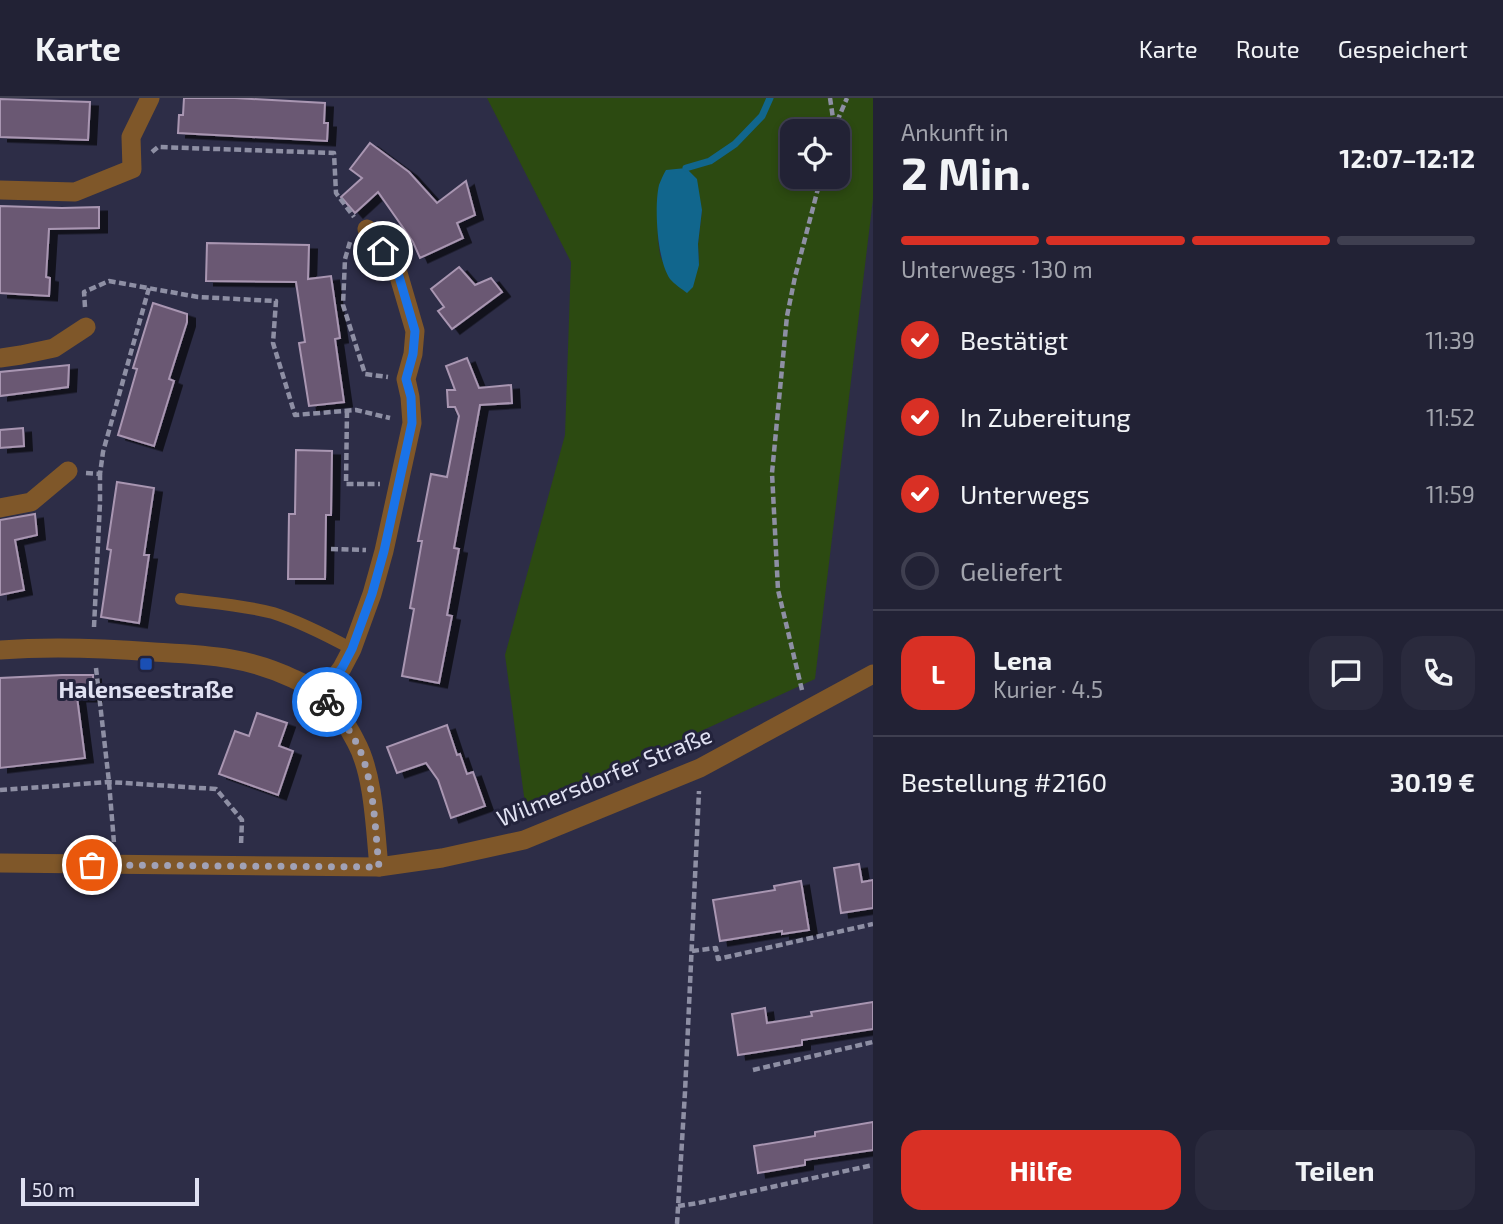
<!DOCTYPE html>
<html lang="de">
<meta charset="utf-8">
<style>
:root{--surface:#222235;--page:#2a2a3d;--text:#f1f3f6;--muted:#a2a4ad;--line:#3f3f50;--accent:#d93025}
body{margin:0;font-family:"Exo 2",sans-serif;background:var(--page);color:var(--text);height:100vh;display:flex;flex-direction:column;font-size:26px;white-space:nowrap}
*{box-sizing:border-box;margin:0}
p{font-size:23px;color:var(--muted)}
.icon{flex:none;width:38px;height:38px;fill:none;stroke:currentColor;stroke-width:2;stroke-linecap:round;stroke-linejoin:round}
.map{position:relative;flex:1;overflow:hidden}
.drawer{display:flex;flex-direction:column;background:var(--surface);width:630px}
.drawer>*{flex:none}
.controls{position:absolute;left:780px;top:21px;display:grid;gap:14px}
.controls a{display:grid;place-items:center;width:70px;height:70px;border-radius:14px;background:var(--surface);box-shadow:0 4px 10px #0003,0 0 0 2px var(--line);font-size:35px}
.scale{position:absolute;left:21px;bottom:18px;width:178px;box-sizing:border-box;padding-left:7px;border:4px solid #e0e1f2;border-top:0;font-size:19px;line-height:24px;white-space:nowrap;color:#e0e1f2;-webkit-text-stroke:5px #23233c;paint-order:stroke}
.pin{position:absolute;display:grid;place-items:center;width:60px;height:60px;color:#fff;margin:-30px;border:4px solid #fff;border-radius:50%;box-shadow:0 2px 7px #0007}
.courier{position:absolute;display:grid;place-items:center;width:70px;height:70px;margin:-35px;border:5px solid #1a73e8;border-radius:50%;background:#fff;color:#222;box-shadow:0 2px 9px #0007}
.head em{font-style:normal;font-weight:700}
.head div{display:flex;flex-direction:column-reverse}
.head{display:flex;align-items:center;justify-content:space-between;height:119px;padding:0 28px}
h1{font-size:46px;font-weight:700;line-height:52px}
.bar{display:grid;grid-template-columns:repeat(4,1fr);gap:10px 7px;align-content:center;height:84px;padding:0 28px}
.bar i{height:9px;border-radius:5px;background:var(--line)}
.bar .on{background:var(--accent)}
.bar p{grid-column:span 4}
.line{display:flex;align-items:center;gap:18px;padding:0 28px;border-top:2px solid var(--line)}
.line div{flex:1}
.round{display:grid;place-items:center;flex:none;width:74px;height:74px;border-radius:21px;background:var(--page)}
ol{padding:0 28px;list-style:none}
li{display:flex;align-items:center;gap:21px;height:77px}
li p{margin-inline-start:auto}
li .icon{padding:7px;border-radius:50%;background:var(--accent);color:#fff;stroke-width:4}
li:last-child{color:var(--muted)}
li i{width:38px;height:38px;border:4px solid var(--line);border-radius:50%}
.button{display:flex;gap:14px;margin-top:auto;padding:14px 28px}
.button a{flex:1;height:80px;border-radius:21px;background:var(--accent);color:#fff;font-size:28px;font-weight:700;line-height:80px;text-align:center}
.button a+a{background:var(--page);color:var(--text)}
header{display:flex;align-items:center;gap:42px;box-sizing:border-box;height:98px;padding:0 35px;background:var(--surface);border-bottom:2px solid var(--line)}
header strong{font-size:33px}
nav{display:flex;gap:38px;margin-inline-start:auto;font-size:24px}
main{display:flex;flex:1;min-height:0}
.map>svg:first-child{display:block}
.green{fill:#2c4a11;fill-rule:evenodd}
.water{fill:#11668d}
.lines{fill:none;stroke-linecap:round;stroke-linejoin:round}
.stream{stroke:#11668d;stroke-width:7}
.building{fill:#6b5973;stroke:#a996b2;stroke-width:2;filter:url(#shadow)}
.path{stroke:#8e8fa4;stroke-width:4.5;stroke-dasharray:7 3.5;stroke-linecap:butt}
.service{stroke:#7f5729;stroke-width:12}
.minor{stroke:#7f5729;stroke-width:19}
.tertiary{stroke:#7f5729;stroke-width:19}
.done{stroke:#a1a2b6;stroke-width:7;stroke-dasharray:0 12.6}
.route{stroke:#1a73e8;stroke-width:9}
.transit-dot{fill:#1a4fb4;stroke:#23233c;stroke-width:2.5}
.labels{text-anchor:middle;dominant-baseline:central;stroke-width:6;stroke-linejoin:round;paint-order:stroke}
.poi-label{font-size:23px;font-weight:bold;fill:#e0e1f2;stroke:#23233c}
.street-label{font-size:23px;fill:#e0e1f2;stroke:#23233c}
</style>
<header>
<strong>Karte</strong>
<nav><a>Karte</a><a>Route</a><a>Gespeichert</a></nav>
</header>
<main>
<div class="map">
<svg width="873" height="1126" viewBox="0 0 873 1126">
<defs>
<filter id="shadow"><feDropShadow dx="8" dy="4.5" stdDeviation="0" flood-color="#0009"/></filter>
</defs>
<rect width="100%" height="100%" fill="#2d2d47"/>
<path class="green" d="M487 0H873V101L815 581 526 713 505 557 565 337 571 164ZM793 33H838V79H793ZM657 99 702 112 698 146 699 167 670 181 660 157 658 142Z"/>
<path class="water" d="M686 70 697 81 702 112 698 146 699 167 693 189 687 195C682 191 674 186 670 181 657 162 654 109 659 87 661 82 663 77 666 72Z"/>
<g class="lines">
<polyline class="stream" points="686,70 710,63 735,46 762,18 770,0"/>
</g>
<g class="building">
<polygon points="184,0 235,0 325,5 324,25 328,25 327,43 178,35 179,17 183,17"/>
<polygon points="0,1 90,4 88,42 0,39"/>
<polygon points="370,45 409,74 437,105 466,83 475,117 457,125 463,140 420,160 413,144 378,94 355,115 341,99 362,80 350,71"/>
<polygon points="0,108 62,110 99,109 99,130 49,131 46,179 50,180 49,198 0,195"/>
<polygon points="207,145 309,147 308,181 331,178 340,240 335,241 344,304 309,308 299,245 305,244 296,184 206,183"/>
<polygon points="459,169 475,187 491,180 502,194 452,231 438,213 444,209 431,191"/>
<polygon points="153,205 187,216 187,224 169,281 174,283 154,348 118,337 137,271 133,270"/>
<polygon points="467,260 479,290 511,287 512,305 480,307 454,450 459,451 447,517 452,518 439,585 402,578 414,511 410,510 422,443 418,443 431,376 447,379 459,318 455,309 448,309 447,292 455,292 446,268"/>
<polygon points="69,267 68,289 0,298 0,274"/>
<polygon points="23,330 24,348 0,350 0,332"/>
<polygon points="296,352 332,353 331,417 326,417 325,481 288,481 289,416 295,416"/>
<polygon points="117,384 154,390 144,457 149,457 139,525 101,519 111,452 107,451"/>
<polygon points="35,416 37,437 15,442 24,492 0,497 0,422"/>
<polygon points="62,577 93,577 94,599 77,599 85,660 0,670 0,580"/>
<polygon points="257,615 287,625 279,648 293,653 278,697 219,676 235,633 249,638"/>
<polygon points="447,627 457,657 460,656 467,676 473,674 485,708 451,720 438,682 426,665 397,675 387,649"/>
<polygon points="859,766 862,784 873,782 873,810 841,815 834,770"/>
<polygon points="801,783 809,832 782,836 782,833 720,843 713,802 775,792 774,788"/>
<polygon points="873,904 873,931 802,942 802,947 738,957 732,916 765,910 767,925 812,918 811,914"/>
<polygon points="873,1024 873,1052 805,1062 805,1067 758,1075 754,1048 815,1038 815,1034"/>
</g>
<g class="lines">
<g class="path">
<polyline points="830,0 834,27"/>
<polyline points="833,33 847,0"/>
<polyline points="152,54 158,49 334,55 336,95 354,119"/>
<polyline points="350,144 345,161 343,207 365,276 388,279"/>
<polyline points="85,209 84,194 109,183 198,199 276,203 273,245 295,317 356,312 390,320"/>
<polyline points="347,313 346,386 380,386"/>
<polyline points="86,375 100,376 103,354 149,190"/>
<polyline points="331,451 366,452"/>
<polyline points="94,529 100,405 100,376"/>
<polyline points="96,570 109,684 114,745"/>
<polyline points="802,592 778,492 772,375 787,218 795,179 821,79"/>
<polyline points="0,692 109,684 216,691 242,722 241,747"/>
<polyline points="692,853 716,850 718,861 873,826"/>
<polyline points="753,972 873,944"/>
<polyline points="678,1108 698,1105 873,1067"/>
<polyline points="677,1126 685,994 699,693"/>
</g>
<path class="service" d="M181 501C212 505 243 507 273 515 301 524 326 537 352 551"/>
<g class="minor">
<polyline points="0,92 75,94 132,71 131,39 150,0"/>
<polyline points="0,260 21,257 54,250 86,229"/>
<polyline points="0,410 31,404 68,373"/>
<path d="M0 552C51 548 103 550 154 554 206 557 246 558 294 581 303 585 314 591 321 597 335 609 348 628 356 644 374 677 375 731 379 769"/>
<polyline points="322,597 342,570 352,551 372,496 384,453 412,325 410,299 406,281 413,256 415,233 398,175 367,131"/>
</g>
<polyline class="tertiary" points="0,765 379,769 442,760 524,742 700,670 873,576"/>
</g>
<g class="lines">
<path class="done" d="M92 767 379 769C375 731 374 677 356 644 348 629 338 616 327 604"/>
<polyline class="route" points="327,604 321,597 342,570 352,551 372,496 384,453 412,325 411,299 406,281 413,256 415,233 398,175 383,153"/>
</g>
<rect class="transit-dot" x="139" y="559" width="14" height="14" rx="3.5"/>
<g class="labels">
<g class="poi-label">
<text x="146" y="591">Halenseestraße</text>
</g>
<g class="street-label">
<text transform="translate(604 678) rotate(-22)">Wilmersdorfer Straße</text>
</g>
</g>
</svg>
<div class="controls">
<a><svg class="icon" aria-label="locate" viewBox="0 0 24 24"><circle cx="12" cy="12" r="6"/><path d="M12 2v4M12 18v4M2 12h4M18 12h4"/></svg></a>
</div>
<div class="scale">50 m</div>
<div class="pin" style="left:92px;top:767px;background:#ea580c"><svg class="icon" aria-label="bag" viewBox="0 0 24 24"><path d="M5 8h14l-1 12H6zM9 8a3 3 0 0 1 6 0"/></svg></div>
<div class="pin" style="left:383px;top:153px;background:#1f2937"><svg class="icon" aria-label="home" viewBox="0 0 24 24"><path d="M3 11l9-7 9 7M6 9v11h12V9"/></svg></div>
<div class="courier" style="left:327px;top:604px"><svg class="icon" aria-label="bike" viewBox="0 0 24 24"><circle cx="6" cy="16" r="4"/><circle cx="18" cy="16" r="4"/><path d="M6 16l4-8h5l3 8M10 8l3 8H6M13 5h3"/></svg></div>
</div>
<section class="drawer">
<div class="head"><div><h1>2 Min.</h1><p>Ankunft in</p></div><em>12:07–12:12</em></div>
<div class="bar"><i class="on"></i><i class="on"></i><i class="on"></i><i></i><p>Unterwegs · 130 m</p></div>
<ol>
<li><svg class="icon" aria-label="check" viewBox="0 0 24 24"><path d="M5 12l5 5 9-10"/></svg>Bestätigt<p>11:39</p></li>
<li><svg class="icon" aria-label="check" viewBox="0 0 24 24"><path d="M5 12l5 5 9-10"/></svg>In Zubereitung<p>11:52</p></li>
<li><svg class="icon" aria-label="check" viewBox="0 0 24 24"><path d="M5 12l5 5 9-10"/></svg>Unterwegs<p>11:59</p></li>
<li><i></i>Geliefert</li>
</ol>
<div class="line" style="height:126px"><b class="round" style="background:var(--accent);color:#fff">L</b><div><b>Lena</b><p>Kurier · 4.5</p></div><a class="round"><svg class="icon" aria-label="chat" viewBox="0 0 24 24"><path d="M4 5h16v11H9l-5 4z"/></svg></a><a class="round"><svg class="icon" aria-label="phone" viewBox="0 0 24 24"><path d="M5 4h4l2 5-3 2q2 4 5 5l2-3 5 2v4C11 20 4 13 5 4z"/></svg></a></div>
<div class="line" style="height:91px"><div>Bestellung #2160</div><b>30.19 €</b></div>
<div class="button"><a>Hilfe</a><a>Teilen</a></div>
</section>
</main>
